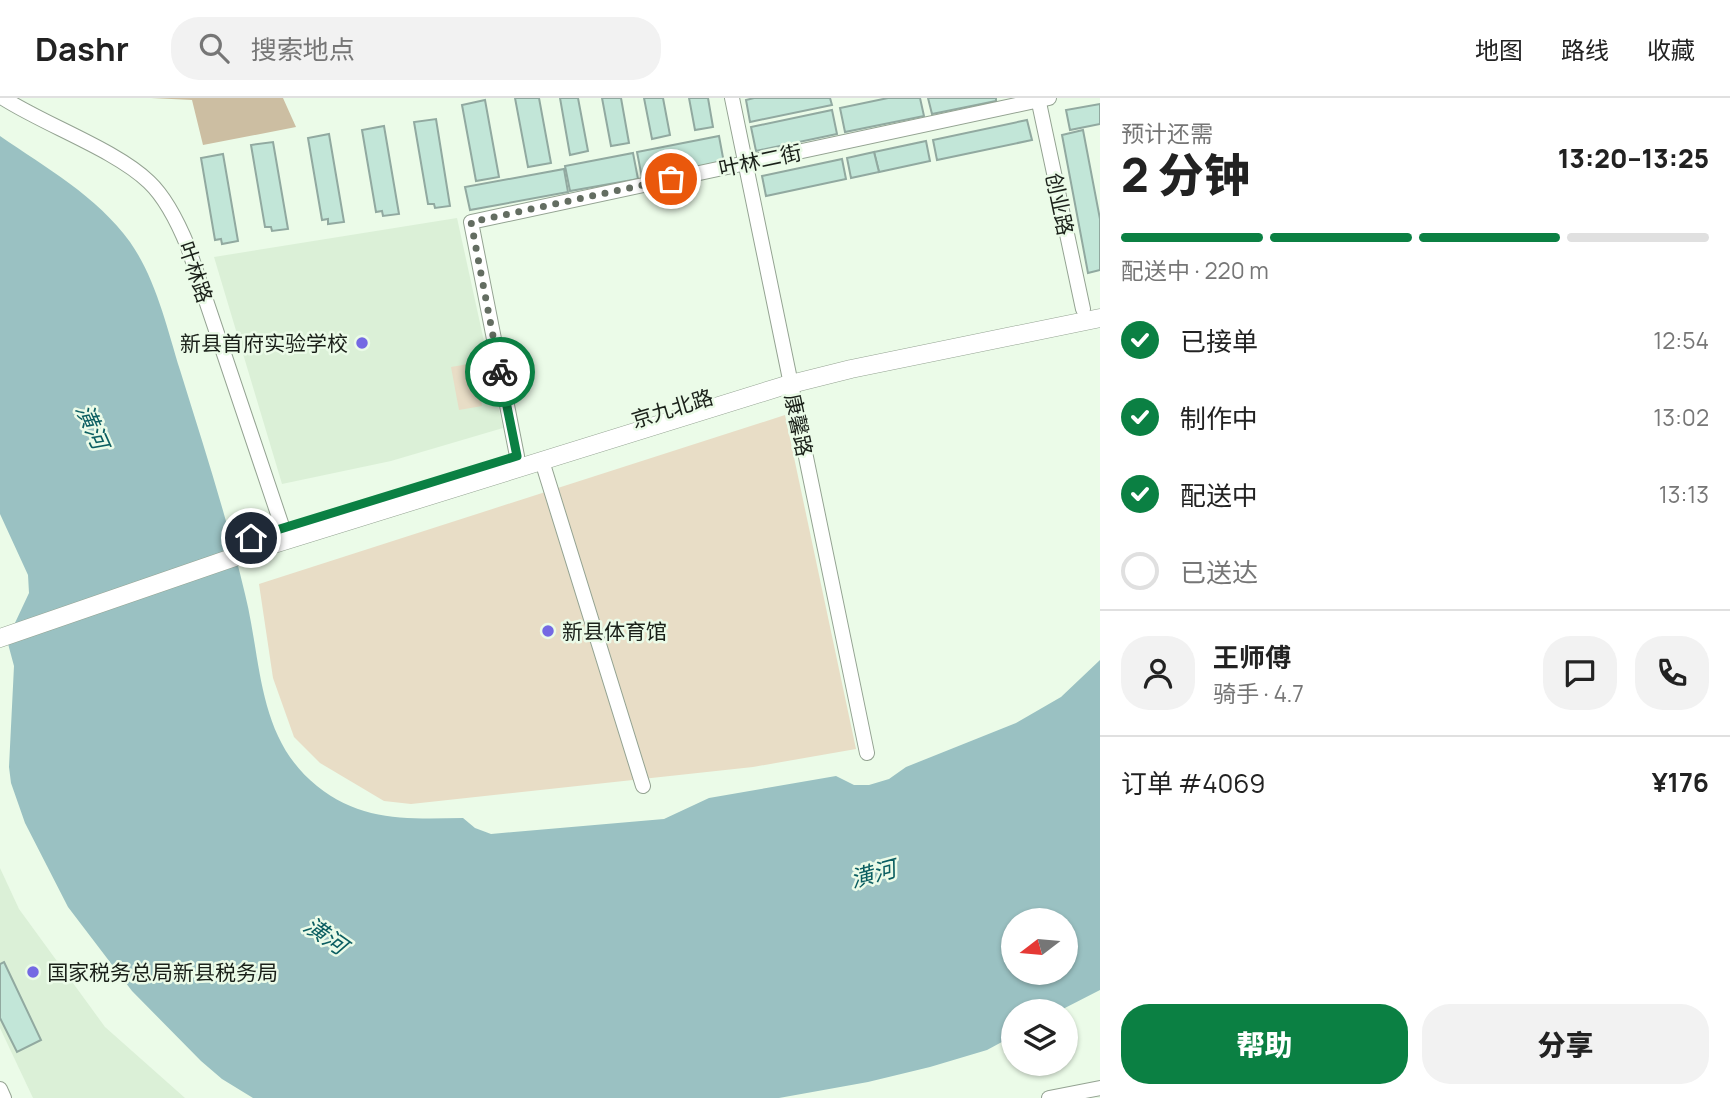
<!DOCTYPE html>
<html lang="zh">
<meta charset="utf-8">
<style>
:root{--surface:#fff;--page:#f2f2f2;--text:#222;--muted:#767676;--line:#e0e0e0;--accent:#0b8043}
body{margin:0;font-family:Manrope,"Noto Sans SC",sans-serif;background:var(--page);color:var(--text);height:100vh;display:flex;flex-direction:column;font-size:26px;white-space:nowrap}
*{box-sizing:border-box;margin:0}
p{font-size:23px;color:var(--muted)}
.icon{flex:none;width:38px;height:38px;fill:none;stroke:currentColor;stroke-width:2;stroke-linecap:round;stroke-linejoin:round}
.map{position:relative;flex:1;overflow:hidden}
.sheet{display:flex;flex-direction:column;background:var(--surface);width:630px}
.sheet>*{flex:none}
.needle{width:46px;rotate:254deg}
.fabs{position:absolute;left:1001px;top:810px;display:grid;gap:14px}
.fabs a{display:grid;place-items:center;width:77px;height:77px;border-radius:50%;background:var(--surface);box-shadow:0 2px 5px #0004;font-size:35px}
.pin{position:absolute;display:grid;place-items:center;width:60px;height:60px;color:#fff;margin:-30px;border:4px solid #fff;border-radius:50%;box-shadow:0 2px 7px #0007}
.courier{position:absolute;display:grid;place-items:center;width:70px;height:70px;margin:-35px;border:5px solid #0b8043;border-radius:50%;background:#fff;color:#222;box-shadow:0 2px 9px #0007}
.overview em{font-style:normal;font-weight:800}
.overview div{display:flex;flex-direction:column-reverse}
.overview{display:flex;align-items:center;justify-content:space-between;height:119px;padding:0 21px}
h1{font-size:46px;font-weight:800;line-height:52px}
.bar{display:grid;grid-template-columns:repeat(4,1fr);gap:10px 7px;align-content:center;height:84px;padding:0 21px}
.bar i{height:9px;border-radius:5px;background:var(--line)}
.bar .current{background:var(--accent)}
.bar p{grid-column:span 4}
.line{display:flex;align-items:center;gap:18px;padding:0 21px;border-top:2px solid var(--line)}
.line div{flex:1}
.round{display:grid;place-items:center;flex:none;width:74px;height:74px;border-radius:28px;background:var(--page)}
ol{padding:0 21px;list-style:none}
li{display:flex;align-items:center;gap:21px;height:77px}
li p{margin-inline-start:auto}
li .icon{padding:7px;border-radius:50%;background:var(--accent);color:#fff;stroke-width:4}
li:last-child{color:var(--muted)}
li i{width:38px;height:38px;border:4px solid var(--line);border-radius:50%}
.primary-button{display:flex;gap:14px;margin-top:auto;padding:14px 21px}
.primary-button a{flex:1;height:80px;border-radius:28px;background:var(--accent);color:#fff;font-size:28px;font-weight:800;line-height:80px;text-align:center}
.primary-button a+a{background:var(--page);color:var(--text)}
header{display:flex;align-items:center;gap:42px;box-sizing:border-box;height:98px;padding:0 35px;background:var(--surface);border-bottom:2px solid var(--line)}
header strong{font-size:33px}
nav{display:flex;gap:38px;margin-inline-start:auto;font-size:24px}
.search{width:490px;height:63px;background:var(--page);display:flex;align-items:center;gap:18px;box-sizing:border-box;padding:0 24px;border-radius:28px;color:var(--muted);font-size:26px}
main{display:flex;flex:1;min-height:0}
.map>svg:first-child{display:block}
.built{fill:#dbf0d7}
.green{fill:#e8ddc6}
.forest{fill:#ccbea2}
.water{fill:#9ac1c2;fill-rule:evenodd}
.building{fill:#c2e6d8;stroke:#91a9a0;stroke-width:2}
.lines{fill:none;stroke-linecap:round;stroke-linejoin:round}
.minor-casing{stroke:#94a392;stroke-width:16}
.major-casing{stroke:#94a392;stroke-width:19}
.minor{stroke:#fff;stroke-width:14}
.major{stroke:#fff;stroke-width:18}
.done{stroke:#636d61;stroke-width:7;stroke-dasharray:0 12.6}
.route{stroke:#0b8043;stroke-width:9}
.poi-dot{fill:#7469e3;stroke:#ebfbe8;stroke-width:2.5}
.labels{text-anchor:middle;dominant-baseline:central;stroke-width:5;stroke-linejoin:round;paint-order:stroke}
.street-label{font-size:21px;fill:#1a2019;stroke:#ebfbe8}
.poi-label{font-size:21px;fill:#1a2019;stroke:#ebfbe8;text-anchor:start}
.water-label{font-size:23px;font-style:italic;fill:#0b5e61;stroke:#ebfbe8}
</style>
<header>
<strong>Dashr</strong>
<div class="search"><svg class="icon" aria-label="search" viewBox="0 0 24 24"><circle cx="10" cy="10" r="6"/><path d="M15 15l6 6"/></svg>搜索地点</div>
<nav><a>地图</a><a>路线</a><a>收藏</a></nav>
</header>
<main>
<div class="map">
<svg width="1100" height="1000" viewBox="0 0 1100 1000">
<rect width="100%" height="100%" fill="#ebfbe8"/>
<g class="built">
<polygon points="457,120 503,330 391,363 282,386 214,159"/>
<polygon points="0,770 19,811 105,929 185,1000 33,1000 0,930"/>
</g>
<g class="green">
<polygon points="474,265 482,308 459,312 451,269"/>
<polygon points="785,317 856,651 753,669 411,706 384,703 320,665 294,639 273,580 259,486"/>
</g>
<polygon class="forest" points="151,0 283,0 296,29 203,47 192,2"/>
<path class="water" d="M0 38C46 70 97 98 130 144 156 181 167 230 180 272 203 346 227 420 245 496 262 564 257 640 317 688 361 724 410 721 463 720L475 730 491 736 664 721 709 700 836 678 854 687H869L889 681 906 669 1016 625 1061 599 1100 562V892L1059 913 1013 914V938L987 952 930 969 868 984 779 1000H253L222 981 201 963 132 893 68 809 25 725 11 685 9 669 14 568 7 542 29 495 28 477 0 416ZM1013 822H1066V875H1013Z"/>
<g class="building">
<polygon points="515,0 539,0 551,65 528,69"/>
<polygon points="560,0 578,0 588,53 570,57"/>
<polygon points="602,0 621,0 629,45 611,48"/>
<polygon points="644,0 663,0 670,37 652,41"/>
<polygon points="689,0 708,0 713,29 695,32"/>
<polygon points="754,0 830,0 832,7 750,24 746,2"/>
<polygon points="888,0 920,0 924,18 845,34 840,10"/>
<polygon points="928,0 996,0 996,3 932,16"/>
<polygon points="485,2 499,79 476,83 462,7"/>
<polygon points="1100,6 1100,26 1070,32 1066,12"/>
<polygon points="832,12 837,36 756,53 751,29"/>
<polygon points="436,21 450,108 435,110 434,106 428,106 414,24"/>
<polygon points="1027,22 1032,42 937,62 933,42"/>
<polygon points="384,28 399,116 383,118 382,113 376,114 362,32"/>
<polygon points="1083,32 1100,121 1100,172 1088,175 1062,37"/>
<polygon points="329,36 344,124 328,126 328,121 322,122 308,40"/>
<polygon points="719,38 724,65 642,80 637,54"/>
<polygon points="926,43 930,63 879,74 874,54"/>
<polygon points="273,44 288,131 272,133 271,129 265,129 251,47"/>
<polygon points="874,54 879,74 851,80 847,60"/>
<polygon points="633,55 638,81 570,93 565,68"/>
<polygon points="223,56 238,143 222,146 221,141 215,142 201,60"/>
<polygon points="842,61 846,81 766,98 762,78"/>
<polygon points="564,71 568,94 470,112 465,89"/>
<polygon points="4,864 41,942 17,954 0,920 0,866"/>
</g>
<g class="lines">
<defs>
<g id="minor">
<path d="M3 0C45 27 116 52 149 84 167 101 179 127 188 149L283 431"/>
<polyline points="732,0 867,655"/>
<polyline points="1038,0 1083,211"/>
<polyline points="517,358 471,124 1049,0"/>
<polyline points="542,363 643,688"/>
<polyline points="0,991 4,1000"/>
<polyline points="1049,1000 1100,990"/>
</g>
<polyline id="major" points="0,540 255,452 783,288 851,271 1100,220"/>
</defs>
<use href="#minor" class="minor-casing"/>
<use href="#major" class="major-casing"/>
<use href="#minor" class="minor"/>
<use href="#major" class="major"/>
</g>
<g class="lines">
<polyline class="done" points="500,274 471,124 671,81"/>
<polyline class="route" points="251,440 517,358 500,274"/>
</g>
<g class="poi-dot">
<circle cx="362" cy="245" r="7"/>
<circle cx="548" cy="533" r="7"/>
<circle cx="33" cy="874" r="7"/>
</g>
<g class="labels">
<g class="street-label">
<text transform="translate(760 62) rotate(-12)">叶林二街</text>
<text transform="translate(1060 106) rotate(78)">创业路</text>
<text transform="translate(196 174) rotate(71)">叶林路</text>
<text transform="translate(672 310) rotate(-17)">京九北路</text>
<text transform="translate(799 327) rotate(78)">康馨路</text>
</g>
<g class="poi-label">
<text x="348" y="245" text-anchor="end">新县首府实验学校</text>
<text x="562" y="533">新县体育馆</text>
<text x="47" y="874">国家税务总局新县税务局</text>
</g>
<g class="water-label">
<text transform="translate(93 328) rotate(66)">潢河</text>
<text transform="translate(873 775) rotate(-15)">潢河</text>
<text transform="translate(326 837) rotate(35)">潢河</text>
</g>
</g>
</svg>
<div class="fabs">
<a><svg class="needle" viewBox="-14 -14 28 28"><path d="M0-13l5 13h-10z" fill="#e53935"/><path d="M0 13l5-13h-10z" fill="#767676"/></svg></a>
<a><svg class="icon" aria-label="layers" viewBox="0 0 24 24"><path d="M12 4l9 5-9 5-9-5zM3 14l9 5 9-5"/></svg></a>
</div>
<div class="pin" style="left:671px;top:81px;background:#ea580c"><svg class="icon" aria-label="bag" viewBox="0 0 24 24"><path d="M5 8h14l-1 12H6zM9 8a3 3 0 0 1 6 0"/></svg></div>
<div class="pin" style="left:251px;top:440px;background:#1f2937"><svg class="icon" aria-label="home" viewBox="0 0 24 24"><path d="M3 11l9-7 9 7M6 9v11h12V9"/></svg></div>
<div class="courier" style="left:500px;top:274px"><svg class="icon" aria-label="bike" viewBox="0 0 24 24"><circle cx="6" cy="16" r="4"/><circle cx="18" cy="16" r="4"/><path d="M6 16l4-8h5l3 8M10 8l3 8H6M13 5h3"/></svg></div>
</div>
<section class="sheet">
<div class="overview"><div><h1>2 分钟</h1><p>预计还需</p></div><em>13:20–13:25</em></div>
<div class="bar"><i class="current"></i><i class="current"></i><i class="current"></i><i></i><p>配送中 · 220 m</p></div>
<ol>
<li><svg class="icon" aria-label="check" viewBox="0 0 24 24"><path d="M5 12l5 5 9-10"/></svg>已接单<p>12:54</p></li>
<li><svg class="icon" aria-label="check" viewBox="0 0 24 24"><path d="M5 12l5 5 9-10"/></svg>制作中<p>13:02</p></li>
<li><svg class="icon" aria-label="check" viewBox="0 0 24 24"><path d="M5 12l5 5 9-10"/></svg>配送中<p>13:13</p></li>
<li><i></i>已送达</li>
</ol>
<div class="line" style="height:126px"><a class="round"><svg class="icon" aria-label="person" viewBox="0 0 24 24"><circle cx="12" cy="8" r="4"/><path d="M4 21q1-7 8-7t8 7"/></svg></a><div><b>王师傅</b><p>骑手 · 4.7</p></div><a class="round"><svg class="icon" aria-label="chat" viewBox="0 0 24 24"><path d="M4 5h16v11H9l-5 4z"/></svg></a><a class="round"><svg class="icon" aria-label="phone" viewBox="0 0 24 24"><path d="M5 4h4l2 5-3 2q2 4 5 5l2-3 5 2v4C11 20 4 13 5 4z"/></svg></a></div>
<div class="line" style="height:91px"><div>订单 #4069</div><b>¥176</b></div>
<div class="primary-button"><a>帮助</a><a>分享</a></div>
</section>
</main>
